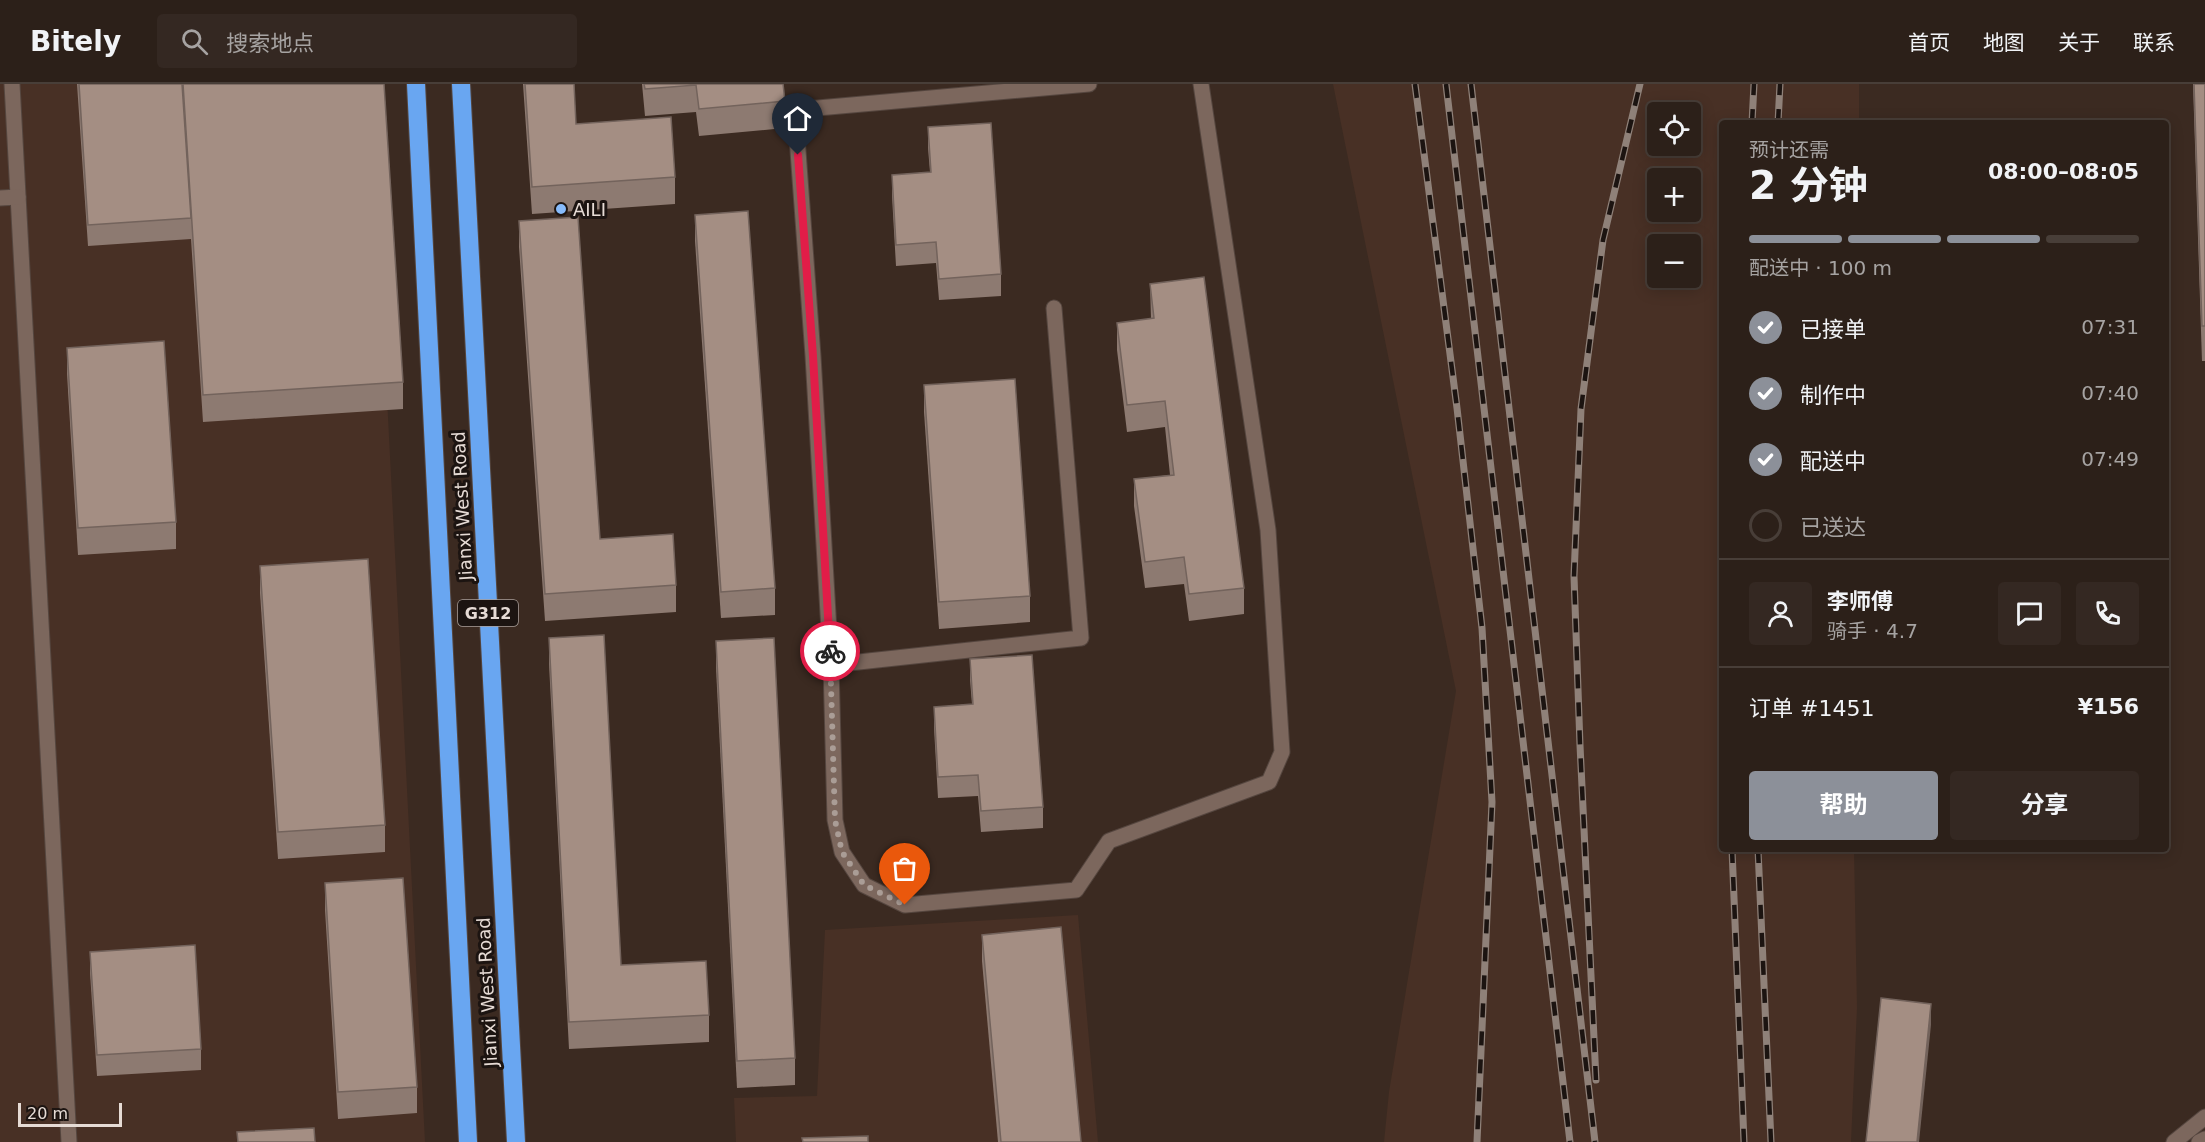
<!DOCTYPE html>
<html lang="zh">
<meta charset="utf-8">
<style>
:root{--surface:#2c2019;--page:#342822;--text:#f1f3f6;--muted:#a6a3a2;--line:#483e38;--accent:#8c9099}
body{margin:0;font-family:"DejaVu Sans","Noto Sans SC",sans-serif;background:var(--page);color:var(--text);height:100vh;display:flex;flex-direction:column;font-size:22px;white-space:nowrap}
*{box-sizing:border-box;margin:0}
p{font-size:20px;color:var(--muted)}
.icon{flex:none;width:33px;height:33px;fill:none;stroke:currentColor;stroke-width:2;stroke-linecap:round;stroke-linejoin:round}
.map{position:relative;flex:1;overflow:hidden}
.panel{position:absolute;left:1719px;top:36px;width:450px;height:732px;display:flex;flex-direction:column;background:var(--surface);border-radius:6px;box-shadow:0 3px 15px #0003,0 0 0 2px var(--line)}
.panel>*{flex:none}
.tools{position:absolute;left:1647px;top:18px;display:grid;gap:12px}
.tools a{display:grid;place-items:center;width:54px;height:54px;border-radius:6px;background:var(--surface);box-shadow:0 3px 15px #0003,0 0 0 2px var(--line);font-size:30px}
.scale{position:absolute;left:18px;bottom:15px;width:104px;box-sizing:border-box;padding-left:6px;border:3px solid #e6dbd5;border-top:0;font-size:16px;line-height:21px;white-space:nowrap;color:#e6dbd5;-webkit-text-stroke:4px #1c1411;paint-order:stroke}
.pin{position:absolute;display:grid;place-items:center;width:51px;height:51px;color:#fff;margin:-62px -26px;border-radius:50% 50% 50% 0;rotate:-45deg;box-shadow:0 0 6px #0007}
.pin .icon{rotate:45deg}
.courier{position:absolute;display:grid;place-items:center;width:60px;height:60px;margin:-30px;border:4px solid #e11d48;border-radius:50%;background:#fff;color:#222;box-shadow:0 2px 8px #0007}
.head em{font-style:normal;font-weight:700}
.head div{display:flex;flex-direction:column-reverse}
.head{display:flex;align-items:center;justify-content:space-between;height:102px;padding:0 30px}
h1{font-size:39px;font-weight:700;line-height:45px}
.bar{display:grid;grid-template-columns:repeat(4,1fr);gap:9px 6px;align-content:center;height:72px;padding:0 30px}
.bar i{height:8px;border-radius:4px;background:var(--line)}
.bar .selected{background:var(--accent)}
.bar p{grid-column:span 4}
.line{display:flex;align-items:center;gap:15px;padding:0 30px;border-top:2px solid var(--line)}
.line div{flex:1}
.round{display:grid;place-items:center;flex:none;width:63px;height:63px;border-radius:6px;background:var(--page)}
ol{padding:0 30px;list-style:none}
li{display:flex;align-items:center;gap:18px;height:66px}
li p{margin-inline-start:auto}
li .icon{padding:6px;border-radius:50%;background:var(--accent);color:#fff;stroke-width:4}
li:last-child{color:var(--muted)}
li i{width:33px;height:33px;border:3px solid var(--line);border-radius:50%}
.primary-button{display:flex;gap:12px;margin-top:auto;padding:12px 30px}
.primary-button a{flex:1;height:69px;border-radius:6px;background:var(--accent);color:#fff;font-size:24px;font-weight:700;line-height:69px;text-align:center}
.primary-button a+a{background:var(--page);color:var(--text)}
header{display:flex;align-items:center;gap:36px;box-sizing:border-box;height:84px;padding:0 30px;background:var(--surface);border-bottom:2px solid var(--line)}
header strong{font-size:28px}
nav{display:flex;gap:33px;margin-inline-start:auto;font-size:21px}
.search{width:420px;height:54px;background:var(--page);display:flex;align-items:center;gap:15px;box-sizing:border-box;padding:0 21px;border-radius:6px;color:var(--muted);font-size:22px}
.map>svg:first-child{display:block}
.built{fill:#483025;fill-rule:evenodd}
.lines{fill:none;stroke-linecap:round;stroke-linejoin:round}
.lane-casing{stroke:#55463f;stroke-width:17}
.highway-casing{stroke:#55463f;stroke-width:20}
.lane{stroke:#7c675d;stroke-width:15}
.highway{stroke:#69a6f1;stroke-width:18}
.rail-casing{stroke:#8f8179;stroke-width:7}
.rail{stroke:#1c1411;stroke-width:4.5;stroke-dasharray:14;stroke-linecap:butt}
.wall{fill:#8d7a71}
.shaded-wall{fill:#73635c}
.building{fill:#a48e83;stroke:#73635c;stroke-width:1.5}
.done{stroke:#aa9d96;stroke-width:6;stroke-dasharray:0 10.8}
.route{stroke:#e11d48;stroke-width:8}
.poi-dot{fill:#87bbfb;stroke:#1c1411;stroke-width:2}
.labels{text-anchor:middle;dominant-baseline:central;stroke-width:6;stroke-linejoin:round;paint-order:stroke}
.shield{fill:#1c1411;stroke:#a99f9a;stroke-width:1.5}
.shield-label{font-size:16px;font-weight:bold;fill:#e6dbd5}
.poi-label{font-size:18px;fill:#e6dbd5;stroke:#1c1411;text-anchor:start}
.street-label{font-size:18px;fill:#e6dbd5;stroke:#1c1411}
</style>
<header>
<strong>Bitely</strong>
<div class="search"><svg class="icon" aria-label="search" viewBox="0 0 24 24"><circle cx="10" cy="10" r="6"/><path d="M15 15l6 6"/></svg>搜索地点</div>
<nav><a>首页</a><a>地图</a><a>关于</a><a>联系</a></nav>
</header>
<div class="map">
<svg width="2205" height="1058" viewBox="0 0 2205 1058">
<rect width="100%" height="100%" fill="#3b2a21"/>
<g class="built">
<polygon points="0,0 371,0 425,1058 0,1058"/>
<path d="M1333 0H1859V39H1722V765H1854L1857 924 1851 1058H1384L1389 1008 1456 607ZM1690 28V62H1658V28ZM1690 94V128H1658V94ZM1658 160H1690V194H1658Z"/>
<polygon points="1078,831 1098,1058 736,1058 734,1014 817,1012 825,846"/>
</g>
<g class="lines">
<defs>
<g id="lane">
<polyline points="12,0 69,1058"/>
<polyline points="1089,0 795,26 813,272 831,581 835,736 842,768 864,801 905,821 1076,806 1109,757 1269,698 1282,668 1268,446 1201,0"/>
<polyline points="0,114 18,113"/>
<polyline points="831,581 1081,554 1054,224"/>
<polyline points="2174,1058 2205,1033"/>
<polyline points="2199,1058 2205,1055"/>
</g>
<g id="highway">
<polyline points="416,0 468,1058"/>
<polyline points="461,0 516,1058"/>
</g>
</defs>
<use href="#lane" class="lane-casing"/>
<use href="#highway" class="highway-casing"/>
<use href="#lane" class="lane"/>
<use href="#highway" class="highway"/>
<defs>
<g id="rail">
<polyline points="1415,0 1457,324 1482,544 1492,718 1477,1058"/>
<polyline points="1446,0 1570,1058"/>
<polyline points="1471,0 1595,1058"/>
<polyline points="1752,39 1754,0"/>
<polyline points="1778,39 1780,0"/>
<polyline points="1732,765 1744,1058"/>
<polyline points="1758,765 1771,1058"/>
<polyline points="1596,996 1580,661 1574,492 1581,325 1603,156 1640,0"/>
</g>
</defs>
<use href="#rail" class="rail-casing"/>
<use href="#rail" class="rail"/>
</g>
<g class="wall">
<polygon points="77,0 384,0 403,298 403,325 203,338 191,155 88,162"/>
<polygon points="523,0 574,0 576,40 675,93 675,120 532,130"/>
<polygon points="642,0 783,0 785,17 785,44 699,52 696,28 645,32"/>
<polygon points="2193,0 2205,0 2205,277 2202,277"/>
<polygon points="928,43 1001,190 1001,212 939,216 936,179 896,182 892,112 892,91 930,88 928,64"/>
<polygon points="695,131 775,504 775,531 721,534 695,157"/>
<polygon points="519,137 600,455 676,501 676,528 545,537 519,163"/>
<polygon points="1150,200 1244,504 1244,530 1189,537 1184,500 1145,504 1134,422 1134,395 1170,391 1165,343 1127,348 1117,266 1117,239 1151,235"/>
<polygon points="67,264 176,438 176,465 78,471 67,290"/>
<polygon points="924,301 1030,512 1030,538 939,545 924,328"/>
<polygon points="260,482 385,741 385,768 278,775 260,509"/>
<polygon points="549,554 621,881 709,931 709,958 569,965 549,580"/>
<polygon points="716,557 795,974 795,1001 737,1004 716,584"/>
<polygon points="970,575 1043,723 1043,744 981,748 978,712 938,714 934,644 934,623 972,620 970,596"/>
<polygon points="325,799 417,1003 417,1029 338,1035 325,826"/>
<polygon points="982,851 1081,1058 998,1058 982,877"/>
<polygon points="90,868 201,965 201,986 97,992 90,889"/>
</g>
<polygon class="shaded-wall" points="1931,920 1931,941 1919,1058 1917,1058"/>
<g class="building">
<polygon points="79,0 182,0 191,134 88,141"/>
<polygon points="183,0 384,0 403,298 203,311"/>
<polygon points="525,0 574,0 576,40 671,33 675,93 532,103"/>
<polygon points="644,0 783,0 785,17 699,25 696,1 645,5"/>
<polygon points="2194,0 2205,0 2205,242 2202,242"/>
<polygon points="991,39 1001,190 939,195 936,158 896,161 892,91 931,88 928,43"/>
<polygon points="748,127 775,504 721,508 695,131"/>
<polygon points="578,133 600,455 673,450 676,501 545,510 519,137"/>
<polygon points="1204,193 1244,504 1189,510 1184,473 1145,478 1134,395 1174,391 1165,317 1127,321 1117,239 1154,234 1150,200"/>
<polygon points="164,257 176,438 78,444 67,264"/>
<polygon points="1015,295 1030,512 939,518 924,301"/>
<polygon points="368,475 385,741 278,748 260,482"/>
<polygon points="604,551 621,881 706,877 709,931 569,938 549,554"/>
<polygon points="774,554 795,974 737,977 716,557"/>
<polygon points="1032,571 1043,723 981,727 978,691 938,693 934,623 973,620 970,575"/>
<polygon points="403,794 417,1003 338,1008 325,799"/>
<polygon points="1061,843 1081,1058 1001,1058 982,851"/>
<polygon points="195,861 201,965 97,971 90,868"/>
<polygon points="1881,914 1931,920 1917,1058 1866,1058"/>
<polygon points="314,1044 315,1058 238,1058 237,1048"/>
<polygon points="868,1052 868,1058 803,1058 802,1054"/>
</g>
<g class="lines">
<polyline class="done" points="830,567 835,736 842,768 864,801 905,821"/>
<polyline class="route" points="798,71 813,272 830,567"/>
</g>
<circle class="poi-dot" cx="561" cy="125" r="6"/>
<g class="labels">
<rect class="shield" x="458" y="516" width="60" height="26" rx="4.5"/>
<g class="shield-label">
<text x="488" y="529">G312</text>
</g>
<g class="poi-label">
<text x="573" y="125">AILI</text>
</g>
<g class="street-label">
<text transform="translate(462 422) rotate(-93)">Jianxi West Road</text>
<text transform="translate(487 908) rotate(-93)">Jianxi West Road</text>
</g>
</g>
</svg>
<div class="tools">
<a><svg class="icon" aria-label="locate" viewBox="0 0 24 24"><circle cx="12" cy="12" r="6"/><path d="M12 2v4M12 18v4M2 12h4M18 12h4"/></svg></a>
<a>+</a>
<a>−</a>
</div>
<div class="scale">20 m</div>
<div class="pin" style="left:905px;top:821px;background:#ea580c"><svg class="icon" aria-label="bag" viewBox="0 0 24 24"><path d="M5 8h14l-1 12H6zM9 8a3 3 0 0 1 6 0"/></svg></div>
<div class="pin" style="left:798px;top:71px;background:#1f2937"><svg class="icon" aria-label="home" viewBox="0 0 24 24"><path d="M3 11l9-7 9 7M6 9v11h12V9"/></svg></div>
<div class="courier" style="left:830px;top:567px"><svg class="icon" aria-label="bike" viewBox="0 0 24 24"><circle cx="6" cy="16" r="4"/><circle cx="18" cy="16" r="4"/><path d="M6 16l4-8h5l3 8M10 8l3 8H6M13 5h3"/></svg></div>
<section class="panel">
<div class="head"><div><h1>2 分钟</h1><p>预计还需</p></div><em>08:00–08:05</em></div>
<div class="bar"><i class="selected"></i><i class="selected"></i><i class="selected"></i><i></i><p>配送中 · 100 m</p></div>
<ol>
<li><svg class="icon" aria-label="check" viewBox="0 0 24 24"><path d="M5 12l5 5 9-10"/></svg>已接单<p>07:31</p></li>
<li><svg class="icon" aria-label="check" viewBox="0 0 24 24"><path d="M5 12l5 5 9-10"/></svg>制作中<p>07:40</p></li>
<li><svg class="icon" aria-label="check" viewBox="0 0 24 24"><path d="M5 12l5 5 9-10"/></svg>配送中<p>07:49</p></li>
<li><i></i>已送达</li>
</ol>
<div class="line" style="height:108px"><a class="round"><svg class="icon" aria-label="person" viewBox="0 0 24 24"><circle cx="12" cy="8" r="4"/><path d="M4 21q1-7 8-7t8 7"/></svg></a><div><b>李师傅</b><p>骑手 · 4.7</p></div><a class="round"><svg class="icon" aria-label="chat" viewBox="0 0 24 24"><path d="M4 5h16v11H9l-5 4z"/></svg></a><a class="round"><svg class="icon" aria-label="phone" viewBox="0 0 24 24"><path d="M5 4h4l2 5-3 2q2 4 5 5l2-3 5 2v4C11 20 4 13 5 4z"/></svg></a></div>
<div class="line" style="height:78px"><div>订单 #1451</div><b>¥156</b></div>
<div class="primary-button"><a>帮助</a><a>分享</a></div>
</section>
</div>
